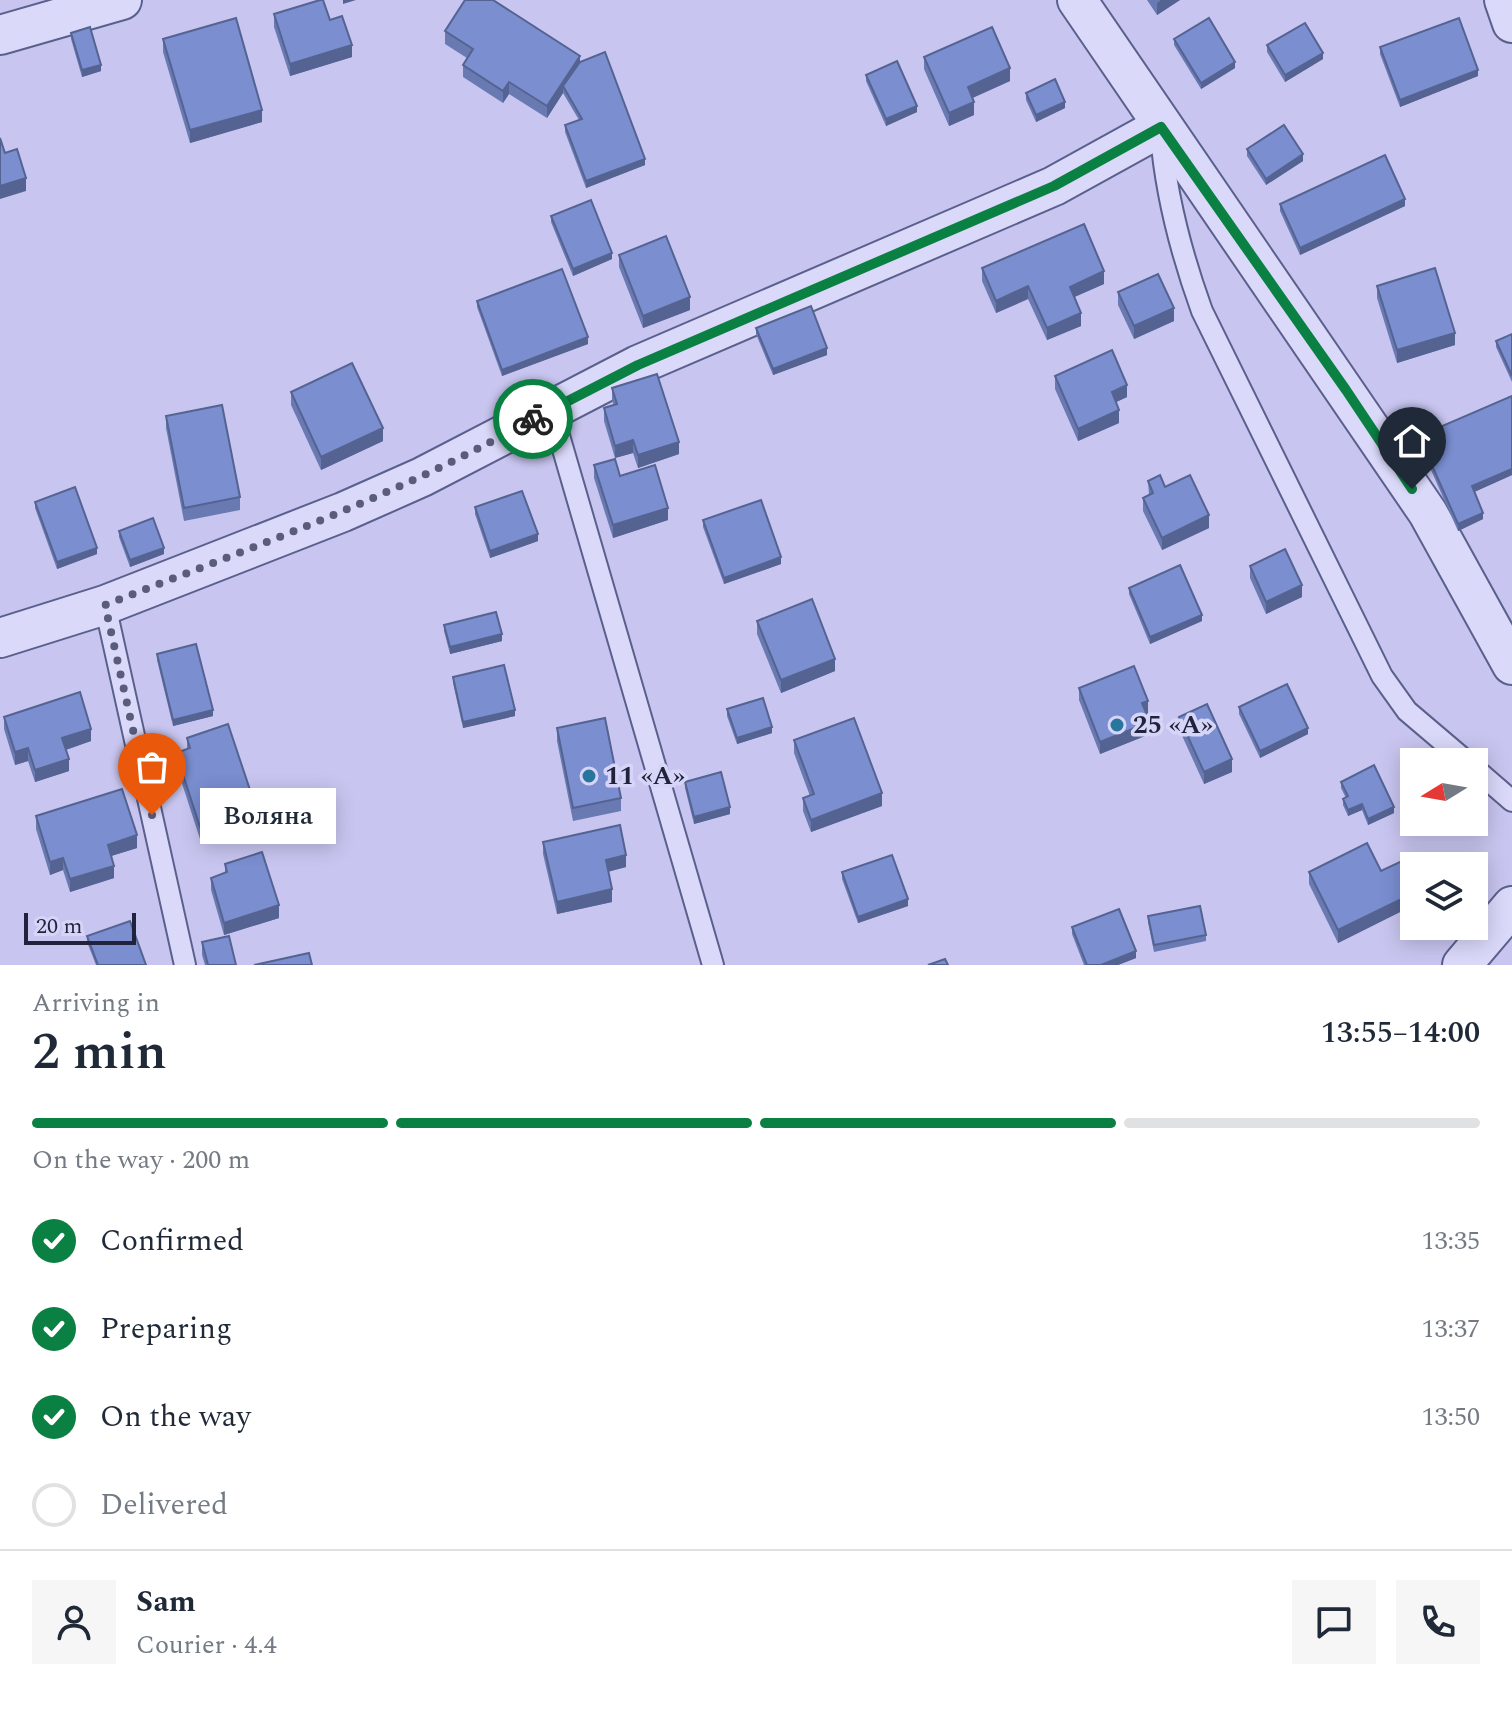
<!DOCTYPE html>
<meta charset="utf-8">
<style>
:root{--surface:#fff;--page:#f6f6f7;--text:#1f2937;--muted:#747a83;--line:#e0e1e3;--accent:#0b8043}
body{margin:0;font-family:Spectral,serif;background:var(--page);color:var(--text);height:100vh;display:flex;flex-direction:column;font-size:30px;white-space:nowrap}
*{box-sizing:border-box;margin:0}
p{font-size:26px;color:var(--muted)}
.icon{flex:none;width:44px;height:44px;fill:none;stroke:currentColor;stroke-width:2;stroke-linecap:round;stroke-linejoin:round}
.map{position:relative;height:965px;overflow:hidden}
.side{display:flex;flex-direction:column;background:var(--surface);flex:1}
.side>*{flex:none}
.needle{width:52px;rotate:259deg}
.fabs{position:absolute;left:1400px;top:748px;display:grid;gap:16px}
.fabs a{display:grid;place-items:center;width:88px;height:88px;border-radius:0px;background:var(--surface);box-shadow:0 4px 20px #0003;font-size:40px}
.scale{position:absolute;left:24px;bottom:20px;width:112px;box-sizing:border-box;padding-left:8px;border:4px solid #1f233c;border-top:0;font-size:22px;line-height:28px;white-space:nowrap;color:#1f233c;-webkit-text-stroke:6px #d7d5f7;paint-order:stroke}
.pin{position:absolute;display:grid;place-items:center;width:68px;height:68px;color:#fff;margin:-82px -34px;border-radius:50% 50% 50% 0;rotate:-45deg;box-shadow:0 0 8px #0007}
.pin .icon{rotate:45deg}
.courier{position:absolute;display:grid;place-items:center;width:80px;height:80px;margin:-40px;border:6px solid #0b8043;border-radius:50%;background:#fff;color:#222;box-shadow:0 2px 10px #0007}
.bubble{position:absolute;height:56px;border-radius:0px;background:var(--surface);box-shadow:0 4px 20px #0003;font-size:26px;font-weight:600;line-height:56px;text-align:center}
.headline em{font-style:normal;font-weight:600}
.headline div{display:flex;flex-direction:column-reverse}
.headline{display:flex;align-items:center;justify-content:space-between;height:136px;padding:0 32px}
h1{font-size:52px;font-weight:600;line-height:60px}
.bar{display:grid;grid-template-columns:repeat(4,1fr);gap:12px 8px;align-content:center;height:96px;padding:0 32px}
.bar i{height:10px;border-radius:6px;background:var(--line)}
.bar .current{background:var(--accent)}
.bar p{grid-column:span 4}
.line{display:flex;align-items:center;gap:20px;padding:0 32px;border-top:2px solid var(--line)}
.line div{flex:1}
.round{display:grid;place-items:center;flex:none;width:84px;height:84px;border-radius:0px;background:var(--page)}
ol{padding:0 32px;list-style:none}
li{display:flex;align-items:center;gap:24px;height:88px}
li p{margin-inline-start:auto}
li .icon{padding:8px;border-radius:50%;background:var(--accent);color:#fff;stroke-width:4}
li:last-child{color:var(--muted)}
li i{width:44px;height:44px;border:4px solid var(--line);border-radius:50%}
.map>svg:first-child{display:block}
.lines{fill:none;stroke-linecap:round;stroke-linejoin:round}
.lane-casing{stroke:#5a608c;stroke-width:24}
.street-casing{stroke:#5a608c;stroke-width:42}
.lane{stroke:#dbd9fa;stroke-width:20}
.street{stroke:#dbd9fa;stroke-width:38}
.wall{fill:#697ab3}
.shaded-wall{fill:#556392}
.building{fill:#7a8ed0;stroke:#556392;stroke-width:2}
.done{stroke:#5a5c7b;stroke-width:8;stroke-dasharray:0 14.4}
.route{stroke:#0b8043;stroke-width:10}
.poi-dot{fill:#28759e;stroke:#d7d5f7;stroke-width:3}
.labels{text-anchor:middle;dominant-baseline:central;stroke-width:7;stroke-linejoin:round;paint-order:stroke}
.poi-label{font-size:26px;font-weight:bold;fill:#1f233c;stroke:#d7d5f7;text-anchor:start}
</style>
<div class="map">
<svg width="1512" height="965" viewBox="0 0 1512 965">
<rect width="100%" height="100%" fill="#c8c5f0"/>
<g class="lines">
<defs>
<g id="lane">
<path d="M1161 135C1166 197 1181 253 1202 311L1382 676 1407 711 1467 762"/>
<polyline points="551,408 713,965"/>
<polyline points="105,605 185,965"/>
<polyline points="1474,768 1512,801"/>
</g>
<g id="street">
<polyline points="1077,0 1428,513 1512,665"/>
<polyline points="1504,0 1512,23"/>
<polyline points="0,35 122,0"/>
<polyline points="0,638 105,605 343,512 422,477 638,365 1054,186 1161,127"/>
<polyline points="1462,965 1512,906"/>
</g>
</defs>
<use href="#lane" class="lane-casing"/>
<use href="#street" class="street-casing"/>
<use href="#lane" class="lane"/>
<use href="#street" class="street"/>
</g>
<g class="wall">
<polygon points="1147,0 1180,0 1157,15"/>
<polygon points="274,14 330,20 352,57 290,76 274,27"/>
<polygon points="445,31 580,62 645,165 586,188 565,132 565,125 579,120 563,93 547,118 509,94 503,103 463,77 463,65 467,58 445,44"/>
<polygon points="71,33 101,71 82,77 71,39"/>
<polygon points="163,39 262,122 190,143 163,52"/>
<polygon points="1174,39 1235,68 1201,89 1174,45"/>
<polygon points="1267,45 1323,59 1285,82 1267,52"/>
<polygon points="1380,47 1478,76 1400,107 1380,54"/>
<polygon points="924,57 1010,81 972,98 974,115 949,126 924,69"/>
<polygon points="866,75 917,112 886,126 866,81"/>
<polygon points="1026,93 1065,108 1036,122 1026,100"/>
<polygon points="1247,149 1303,161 1266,185 1247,156"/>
<polygon points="1280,204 1405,206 1300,255 1280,211"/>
<polygon points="551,216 612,259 573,276 551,222"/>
<polygon points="619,255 690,310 643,328 619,267"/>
<polygon points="982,268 1104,284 1074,297 1081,326 1047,340 1028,299 996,313 982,281"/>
<polygon points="1377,286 1455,345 1397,363 1377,298"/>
<polygon points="1118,292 1174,321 1134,339 1118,305"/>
<polygon points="477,301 588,344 502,376 477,307"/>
<polygon points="756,328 827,355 773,375 756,334"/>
<polygon points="1512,334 1512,382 1496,347 1496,341"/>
<polygon points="1055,376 1127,397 1116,402 1119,423 1078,441 1055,389"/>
<polygon points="612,388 679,454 638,468 633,453 615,458 604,421 604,408 614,405 612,401"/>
<polygon points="291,392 383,441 321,470 291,405"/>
<polygon points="1512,395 1512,475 1474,492 1483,519 1458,531 1419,443 1419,436"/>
<polygon points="166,416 240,497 240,510 184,521 166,428"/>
<polygon points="594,465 668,520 613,538 594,478"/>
<polygon points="1148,481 1165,487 1209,528 1162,550 1143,511 1143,498 1149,495"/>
<polygon points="35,502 97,554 57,569 35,508"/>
<polygon points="475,507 538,541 490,558 475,514"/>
<polygon points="703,520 781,564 724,584 703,527"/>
<polygon points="119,531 164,554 130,567 119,537"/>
<polygon points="1250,566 1302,597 1266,614 1250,578"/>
<polygon points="1129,588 1202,621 1150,644 1129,594"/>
<polygon points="757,621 835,671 781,693 757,634"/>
<polygon points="444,625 502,641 450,654 444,631"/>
<polygon points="157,654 213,716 173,726 157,660"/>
<polygon points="453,677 515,716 463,728 453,683"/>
<polygon points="1079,688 1148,714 1147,714 1150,734 1100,754 1079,700"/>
<polygon points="1239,707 1308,734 1260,758 1239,714"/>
<polygon points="727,709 772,733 737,744 727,716"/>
<polygon points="4,717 91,741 66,750 69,771 35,782 28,761 15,765 4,729"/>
<polygon points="1179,717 1232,772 1204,784 1179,729"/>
<polygon points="557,728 621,798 621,811 573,821 557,741"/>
<polygon points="187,738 256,820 200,839 176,765 176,753 187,749"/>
<polygon points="794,740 882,806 811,832 803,811 803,798 810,796 794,753"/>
<polygon points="685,782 730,814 694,824 685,788"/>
<polygon points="1341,782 1394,813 1368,825 1362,810 1348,816 1343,805 1343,799 1346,798 1341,788"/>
<polygon points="36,816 137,848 111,856 114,878 70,892 63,870 50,875 36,829"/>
<polygon points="543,842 626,867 608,872 612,902 557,914 543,854"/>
<polygon points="225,864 279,918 224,935 211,890 211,878 225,873"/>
<polygon points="1381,871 1414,885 1414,905 1338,943 1309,884 1309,872"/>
<polygon points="842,872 908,906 858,923 842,879"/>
<polygon points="1148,916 1206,935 1206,941 1154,952 1148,922"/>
<polygon points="1072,927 1136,958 1118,965 1084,965 1072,934"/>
<polygon points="87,936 146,965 96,965 87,942"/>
<polygon points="202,942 236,965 205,965 202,955"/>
</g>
<g class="shaded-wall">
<polygon points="343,0 356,0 343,4"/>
<polygon points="1161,0 1180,0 1157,15 1157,3"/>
<polygon points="352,45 352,57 290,76 290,64"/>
<polygon points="1323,53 1323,59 1285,82 1285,75"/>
<polygon points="580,56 580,68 563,86 563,93 547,118 547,106"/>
<polygon points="1235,62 1235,68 1201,89 1201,83"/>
<polygon points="101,65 101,71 82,77 82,70"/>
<polygon points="1010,68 1010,81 968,100 968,87"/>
<polygon points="1478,70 1478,76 1400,107 1400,100"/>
<polygon points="509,82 509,94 503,103 503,91"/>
<polygon points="974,102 974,115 949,126 949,113"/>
<polygon points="1065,102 1065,108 1036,122 1036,115"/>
<polygon points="917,106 917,112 886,126 886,119"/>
<polygon points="262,110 262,122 190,143 190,130"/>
<polygon points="1303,154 1303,161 1266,185 1266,179"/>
<polygon points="645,159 645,165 586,188 586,181"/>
<polygon points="26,178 26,191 0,199 0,186"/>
<polygon points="1405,199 1405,206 1300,255 1300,248"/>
<polygon points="612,253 612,259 573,276 573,269"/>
<polygon points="1104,271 1104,284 1070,299 1070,287"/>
<polygon points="1028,286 1028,299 996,313 996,301"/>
<polygon points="690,297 690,310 643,328 643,316"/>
<polygon points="1174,308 1174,321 1134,339 1134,326"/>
<polygon points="1081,313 1081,326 1047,340 1047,328"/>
<polygon points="1455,333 1455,345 1397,363 1397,350"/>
<polygon points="588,337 588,344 502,376 502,370"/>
<polygon points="827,348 827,355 773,375 773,369"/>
<polygon points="1127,385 1127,397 1112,404 1112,392"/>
<polygon points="1119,410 1119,423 1078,441 1078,429"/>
<polygon points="383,428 383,441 321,470 321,457"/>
<polygon points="633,440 633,453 615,458 615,446"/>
<polygon points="679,442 679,454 638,468 638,455"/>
<polygon points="1512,469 1512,475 1472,493 1472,486"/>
<polygon points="668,508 668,520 613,538 613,525"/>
<polygon points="1483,513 1483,519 1458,531 1458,524"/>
<polygon points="1209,515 1209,528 1162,550 1162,538"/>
<polygon points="538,534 538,541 490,558 490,551"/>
<polygon points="97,548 97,554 57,569 57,562"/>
<polygon points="164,548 164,554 130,567 130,560"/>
<polygon points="781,557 781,564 724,584 724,578"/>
<polygon points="1302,585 1302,597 1266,614 1266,602"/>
<polygon points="1202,615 1202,621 1150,644 1150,637"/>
<polygon points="502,634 502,641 450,654 450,647"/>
<polygon points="835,659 835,671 781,693 781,680"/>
<polygon points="1148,701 1148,714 1142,716 1142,703"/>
<polygon points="213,710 213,716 173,726 173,720"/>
<polygon points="515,710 515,716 463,728 463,722"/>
<polygon points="1150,722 1150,734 1100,754 1100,742"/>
<polygon points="772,727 772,733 737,744 737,738"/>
<polygon points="1308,728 1308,734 1260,758 1260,751"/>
<polygon points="91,729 91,741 62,751 62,738"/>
<polygon points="28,748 28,761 15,765 15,752"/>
<polygon points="69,759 69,771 35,782 35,770"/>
<polygon points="1232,759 1232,772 1204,784 1204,772"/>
<polygon points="882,793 882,806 811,832 811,820"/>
<polygon points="1362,804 1362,810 1348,816 1348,810"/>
<polygon points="730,807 730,814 694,824 694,817"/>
<polygon points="1394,807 1394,813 1368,825 1368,819"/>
<polygon points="256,808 256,820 200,839 200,827"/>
<polygon points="137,835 137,848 108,857 108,845"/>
<polygon points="626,855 626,867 606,872 606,860"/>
<polygon points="63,858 63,870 50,875 50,862"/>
<polygon points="114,866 114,878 70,892 70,879"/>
<polygon points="612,889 612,902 557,914 557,902"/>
<polygon points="1414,893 1414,905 1338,943 1338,930"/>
<polygon points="908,899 908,906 858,923 858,917"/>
<polygon points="279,905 279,918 224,935 224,923"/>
<polygon points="1136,951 1136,958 1118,965 1101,965"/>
</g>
<g class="building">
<polygon points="320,0 323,0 330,20 342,16 352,45 290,64 274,14"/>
<polygon points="465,0 493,0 580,56 547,106 509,82 503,91 463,65 473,49 445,31"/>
<polygon points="236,18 262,110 190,130 163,39"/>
<polygon points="1209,18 1235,62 1201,83 1174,39"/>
<polygon points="1459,18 1478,70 1400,100 1380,47"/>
<polygon points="1305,23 1323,53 1285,75 1267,45"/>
<polygon points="90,27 101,65 82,70 71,33"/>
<polygon points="992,27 1010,68 968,87 974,102 949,113 924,57"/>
<polygon points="605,52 645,159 586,181 565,125 582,119 563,86 580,62"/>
<polygon points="897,61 917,106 886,119 866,75"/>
<polygon points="1055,79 1065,102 1036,115 1026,93"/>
<polygon points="1284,125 1303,154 1266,179 1247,149"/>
<polygon points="0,138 5,153 17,149 26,178 0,186"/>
<polygon points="1385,155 1405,199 1300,248 1280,204"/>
<polygon points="591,200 612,253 573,269 551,216"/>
<polygon points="1084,224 1104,271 1070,287 1081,313 1047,328 1028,286 996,301 982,268"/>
<polygon points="666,236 690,297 643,316 619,255"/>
<polygon points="1435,268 1455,333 1397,350 1377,286"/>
<polygon points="562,269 588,337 502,370 477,301"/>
<polygon points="1158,274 1174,308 1134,326 1118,292"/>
<polygon points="811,306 827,348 773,369 756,328"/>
<polygon points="1512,334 1512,376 1496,341"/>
<polygon points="1112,350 1127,385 1112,392 1119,410 1078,429 1055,376"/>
<polygon points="352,363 383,428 321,457 291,392"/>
<polygon points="657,374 679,442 638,455 633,440 615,446 604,408 617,404 612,388"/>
<polygon points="1512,396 1512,469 1472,486 1483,513 1458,524 1419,436"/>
<polygon points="222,405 240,497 184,508 166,416"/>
<polygon points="615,459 620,476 655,465 668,508 613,525 594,465"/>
<polygon points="1160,475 1165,487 1190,475 1209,515 1162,538 1143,498 1153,493 1148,481"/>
<polygon points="75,487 97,548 57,562 35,502"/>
<polygon points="522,491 538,534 490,551 475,507"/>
<polygon points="761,500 781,557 724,578 703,520"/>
<polygon points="153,518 164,548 130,560 119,531"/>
<polygon points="1285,549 1302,585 1266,602 1250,566"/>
<polygon points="1180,565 1202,615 1150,637 1129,588"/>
<polygon points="812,599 835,659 781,680 757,621"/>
<polygon points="496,612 502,634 450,647 444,625"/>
<polygon points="196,644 213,710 173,720 157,654"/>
<polygon points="504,665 515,710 463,722 453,677"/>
<polygon points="1134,666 1148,701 1142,703 1150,722 1100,742 1079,688"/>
<polygon points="1287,684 1308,728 1260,751 1239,707"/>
<polygon points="80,692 91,729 62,738 69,759 35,770 28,748 15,752 4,717"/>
<polygon points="763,698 772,727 737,738 727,709"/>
<polygon points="1207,704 1232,759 1204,772 1179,717"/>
<polygon points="605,718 621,798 573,808 557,728"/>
<polygon points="854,718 882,793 811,820 803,798 814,794 794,740"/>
<polygon points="228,724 256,808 200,827 176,753 190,748 187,738"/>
<polygon points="1374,765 1394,807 1368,819 1362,804 1348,810 1343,799 1348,796 1341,782"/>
<polygon points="721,772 730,807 694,817 685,782"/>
<polygon points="122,789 137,835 108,845 114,866 70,879 63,858 50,862 36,816"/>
<polygon points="620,825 626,855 606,860 612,889 557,902 543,842"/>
<polygon points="1367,843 1381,871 1402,861 1414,885 1414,893 1338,930 1309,872"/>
<polygon points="262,852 279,905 224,923 211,878 227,872 225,864"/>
<polygon points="892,855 908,899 858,917 842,872"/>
<polygon points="1200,906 1206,935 1154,945 1148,916"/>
<polygon points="1119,909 1136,951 1101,965 1087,965 1072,927"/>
<polygon points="130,921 146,965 98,965 87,936"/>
<polygon points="229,936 236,965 208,965 202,942"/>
<polygon points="309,953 312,965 254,965"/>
<polygon points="945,959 948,965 928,965"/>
</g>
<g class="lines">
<path class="done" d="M152 815 105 605C250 548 397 496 533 419"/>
<polyline class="route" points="533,419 638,365 1054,186 1161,127 1346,390 1412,489"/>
</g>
<g class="poi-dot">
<circle cx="1117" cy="725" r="8"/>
<circle cx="589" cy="776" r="8"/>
</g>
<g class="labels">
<g class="poi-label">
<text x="1133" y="725">25 «А»</text>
<text x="605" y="776">11 «А»</text>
</g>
</g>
</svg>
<div class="fabs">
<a><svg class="needle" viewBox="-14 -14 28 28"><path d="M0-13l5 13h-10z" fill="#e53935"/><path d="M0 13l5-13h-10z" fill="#747a83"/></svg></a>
<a><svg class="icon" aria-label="layers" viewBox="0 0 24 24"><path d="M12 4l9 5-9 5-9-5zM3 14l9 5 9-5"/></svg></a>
</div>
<div class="scale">20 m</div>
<div class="pin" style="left:152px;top:815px;background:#ea580c"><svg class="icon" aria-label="bag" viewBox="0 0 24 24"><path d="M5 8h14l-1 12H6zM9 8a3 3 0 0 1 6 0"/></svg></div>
<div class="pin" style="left:1412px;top:489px;background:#1f2937"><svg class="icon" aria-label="home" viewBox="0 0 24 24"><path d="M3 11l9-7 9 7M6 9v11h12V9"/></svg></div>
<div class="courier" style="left:533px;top:419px"><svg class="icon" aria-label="bike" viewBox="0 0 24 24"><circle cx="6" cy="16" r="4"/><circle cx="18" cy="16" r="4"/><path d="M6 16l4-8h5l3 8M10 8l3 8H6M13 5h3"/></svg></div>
<div class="bubble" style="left:200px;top:788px;width:136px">Воляна</div>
</div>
<section class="side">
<div class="headline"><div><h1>2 min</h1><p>Arriving in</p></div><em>13:55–14:00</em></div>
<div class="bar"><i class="current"></i><i class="current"></i><i class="current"></i><i></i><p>On the way · 200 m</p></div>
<ol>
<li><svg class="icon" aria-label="check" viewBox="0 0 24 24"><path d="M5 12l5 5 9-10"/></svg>Confirmed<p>13:35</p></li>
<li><svg class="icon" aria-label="check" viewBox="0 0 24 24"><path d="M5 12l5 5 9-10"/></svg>Preparing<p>13:37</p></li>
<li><svg class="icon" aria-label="check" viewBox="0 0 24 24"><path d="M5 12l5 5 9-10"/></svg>On the way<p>13:50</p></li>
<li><i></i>Delivered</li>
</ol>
<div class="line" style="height:144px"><a class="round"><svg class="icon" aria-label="person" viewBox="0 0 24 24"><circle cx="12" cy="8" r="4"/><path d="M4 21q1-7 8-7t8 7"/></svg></a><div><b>Sam</b><p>Courier · 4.4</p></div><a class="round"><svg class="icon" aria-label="chat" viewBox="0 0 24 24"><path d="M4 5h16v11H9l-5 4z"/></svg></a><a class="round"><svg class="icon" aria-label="phone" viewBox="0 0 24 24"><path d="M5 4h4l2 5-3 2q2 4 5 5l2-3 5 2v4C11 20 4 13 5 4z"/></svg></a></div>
</section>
